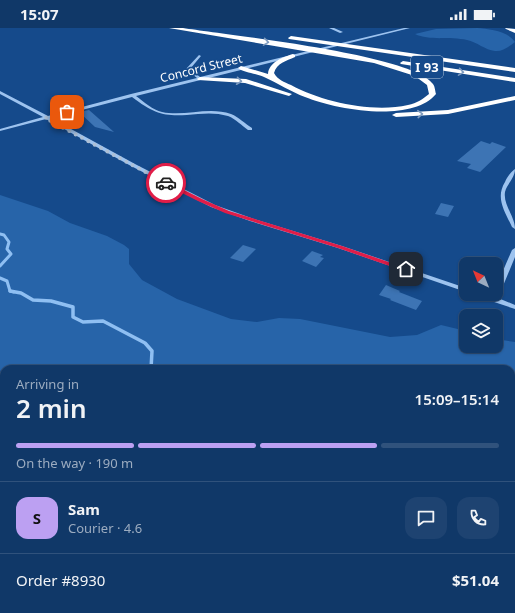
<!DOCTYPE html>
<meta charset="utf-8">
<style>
:root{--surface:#103868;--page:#1e4371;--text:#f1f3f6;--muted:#9cacc0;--line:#30527c;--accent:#bca0f2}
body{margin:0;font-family:"Noto Sans",sans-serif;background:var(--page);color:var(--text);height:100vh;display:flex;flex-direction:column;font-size:15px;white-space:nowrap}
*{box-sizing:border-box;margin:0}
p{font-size:13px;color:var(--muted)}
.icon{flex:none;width:22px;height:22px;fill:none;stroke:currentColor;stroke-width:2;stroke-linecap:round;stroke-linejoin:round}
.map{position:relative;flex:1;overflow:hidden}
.sheet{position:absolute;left:0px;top:337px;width:515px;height:248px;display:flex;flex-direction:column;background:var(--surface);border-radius:12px 12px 0 0;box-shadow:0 1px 3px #0004,0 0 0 1px var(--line)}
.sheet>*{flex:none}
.needle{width:26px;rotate:317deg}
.buttons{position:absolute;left:459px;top:229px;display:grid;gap:8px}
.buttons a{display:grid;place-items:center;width:44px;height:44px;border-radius:8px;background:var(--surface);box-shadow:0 1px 3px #0004,0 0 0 1px var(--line);font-size:20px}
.pin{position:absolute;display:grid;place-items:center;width:34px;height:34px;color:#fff;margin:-17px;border-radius:8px;box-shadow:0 2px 6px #0006}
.courier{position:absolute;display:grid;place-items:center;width:40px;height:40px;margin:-20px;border:3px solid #e11d48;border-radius:50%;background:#fff;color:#222;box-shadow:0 1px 5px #0007}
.headline em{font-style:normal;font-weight:600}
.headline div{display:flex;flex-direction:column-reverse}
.headline{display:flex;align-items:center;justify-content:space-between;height:68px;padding:0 16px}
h1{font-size:26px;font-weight:600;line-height:30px}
.bar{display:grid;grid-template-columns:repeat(4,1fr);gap:6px 4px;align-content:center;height:48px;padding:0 16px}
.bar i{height:5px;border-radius:3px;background:var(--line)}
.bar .active{background:var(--accent)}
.bar p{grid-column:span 4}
.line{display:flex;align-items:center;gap:10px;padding:0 16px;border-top:1px solid var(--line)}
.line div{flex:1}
.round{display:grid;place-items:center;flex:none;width:42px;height:42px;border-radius:12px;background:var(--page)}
.status{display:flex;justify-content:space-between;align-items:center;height:28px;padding:0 20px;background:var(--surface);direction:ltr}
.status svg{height:11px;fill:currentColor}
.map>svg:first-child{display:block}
.green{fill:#2764a9}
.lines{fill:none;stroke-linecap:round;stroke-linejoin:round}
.stream-far2{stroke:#8fbff2;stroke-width:3}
.stream-far1{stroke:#8fbff2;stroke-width:3.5}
.stream{stroke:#8fbff2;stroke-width:5}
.building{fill:#3d74b4}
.minor{fill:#9dc3ef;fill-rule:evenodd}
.highway{fill:#fff;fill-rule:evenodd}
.oneway{stroke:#7e9bbf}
.route{fill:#e11d48}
.done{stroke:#adc0d6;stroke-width:4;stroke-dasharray:0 7.2}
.labels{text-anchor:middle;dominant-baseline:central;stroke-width:3.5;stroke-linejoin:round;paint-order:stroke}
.far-street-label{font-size:12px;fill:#fff;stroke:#154a8b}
.shield{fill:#154a8b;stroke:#b9c9dc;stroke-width:1}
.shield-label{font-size:13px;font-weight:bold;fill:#fff}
</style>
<div class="status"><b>15:07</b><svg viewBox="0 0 49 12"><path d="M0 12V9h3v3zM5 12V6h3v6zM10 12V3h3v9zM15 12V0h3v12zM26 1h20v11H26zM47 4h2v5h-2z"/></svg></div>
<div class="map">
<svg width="515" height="585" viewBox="0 0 515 585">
<rect width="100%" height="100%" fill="#154a8b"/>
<g class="green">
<path d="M477 0C489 1 508 3 515 14 510 18 502 24 495 23 485 22 477 14 467 12 450 8 429 13 415 6L436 1Z"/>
<polygon points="0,167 48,183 70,195 107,208 124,217 129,221 129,236 142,252 177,271 231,291 257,294 279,290 300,291 390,309 417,307 441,297 466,303 466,318 496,318 496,311 515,314 515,585 215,585 216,581 511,581 511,341 4,341 4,348 0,342"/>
</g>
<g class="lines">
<g class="stream-far2">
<polyline points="0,206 4,207 9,214 7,221 11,226 0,238"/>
<polyline points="0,250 7,253 10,263 14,264"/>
</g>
<polyline class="stream-far1" points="10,263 21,265 33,272 51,273 73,279 73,289 83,294 103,293 145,315 152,323 151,341"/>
<polyline class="stream" points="511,414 515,414"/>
</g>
<g class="building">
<polygon points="89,82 114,104 95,99 79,84"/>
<polygon points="481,113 490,116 492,114 506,119 480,144 467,140 471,136 457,133"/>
<polygon points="441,175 454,178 448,189 435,186"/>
<polygon points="243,217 256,221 243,234 230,230"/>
<polygon points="312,223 323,227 320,229 324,230 316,239 302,233"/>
<polygon points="386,257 400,263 399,264 422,273 416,282 390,272 391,271 379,267"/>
</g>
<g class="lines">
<g class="minor">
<polygon points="329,0 334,0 343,4 340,5"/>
<path d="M404 0H410L136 68C144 74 153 82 162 84 185 89 208 78 231 86 239 89 245 96 252 100V102H248C242 98 236 91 228 88 218 85 208 85 198 86 167 89 157 88 132 69L51 90 135 136 215 177 254 191 342 218 466 260V264L338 220 250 193 211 179 131 138 46 91 0 103V101L43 89 0 66V63L48 88 131 66 197 50 186 41 199 27 201 28 190 41 200 49Z"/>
<path d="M515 141C515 150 507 156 505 164 503 177 515 188 515 201L512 199C505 184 495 170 505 154 507 149 511 144 515 141Z"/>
<polygon points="515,220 515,229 498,270 515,277 515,281 476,268 475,266 485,266 492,268 493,266 496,266 496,259 512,222"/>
<polygon points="0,394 4,396 4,406 0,403"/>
</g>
<g class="highway">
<path d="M169 0H183C227 7 409 26 432 55 435 57 435 63 436 66 412 95 337 82 305 69 291 64 278 55 264 49 256 45 244 45 238 40L241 38 268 46C269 34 283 29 293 26L295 27V29C286 33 277 35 274 45 278 52 284 54 291 57 322 74 373 85 408 77 417 75 423 71 429 66L427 57 415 48 374 35Z"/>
<polygon points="505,0 515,1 515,5 506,1"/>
<polygon points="291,8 515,40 515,44 289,11 288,10"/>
<polygon points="403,33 515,50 515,54 401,36 400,35"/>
<polygon points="200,49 246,51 292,66 289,68 245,55 198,52 197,51"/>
<polygon points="515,68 515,72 448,86 396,89 392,87 396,85 448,82"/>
</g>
</g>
<defs><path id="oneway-chevron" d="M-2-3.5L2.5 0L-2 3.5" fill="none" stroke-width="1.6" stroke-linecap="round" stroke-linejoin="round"/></defs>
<g class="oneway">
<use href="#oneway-chevron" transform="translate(266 14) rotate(9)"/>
<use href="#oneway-chevron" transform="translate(461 44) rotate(9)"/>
<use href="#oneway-chevron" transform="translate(239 53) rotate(7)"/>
<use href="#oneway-chevron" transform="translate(420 86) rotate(-3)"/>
</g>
<polygon class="route" points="164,154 168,154 202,171 229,183 342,218 409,241 404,243 338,220 225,185 198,173 164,156"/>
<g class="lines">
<polyline class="done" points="67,84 45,90 166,155"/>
</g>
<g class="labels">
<g class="far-street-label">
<text transform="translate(201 40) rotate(-14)">Concord Street</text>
</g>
<rect class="shield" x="411" y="28" width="32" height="22" rx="3"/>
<g class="shield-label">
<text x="427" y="39">I 93</text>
</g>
</g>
</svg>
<div class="buttons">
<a><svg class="needle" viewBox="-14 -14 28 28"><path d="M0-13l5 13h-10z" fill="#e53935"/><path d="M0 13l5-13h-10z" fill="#9cacc0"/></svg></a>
<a><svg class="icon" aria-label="layers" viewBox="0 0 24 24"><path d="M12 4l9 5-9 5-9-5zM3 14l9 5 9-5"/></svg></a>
</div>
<div class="pin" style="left:67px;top:84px;background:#ea580c"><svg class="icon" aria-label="bag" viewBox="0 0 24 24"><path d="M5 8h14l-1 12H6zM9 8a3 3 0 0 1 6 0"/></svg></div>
<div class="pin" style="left:406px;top:241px;background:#1f2937"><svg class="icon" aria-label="home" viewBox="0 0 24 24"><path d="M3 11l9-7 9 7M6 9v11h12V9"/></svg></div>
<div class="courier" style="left:166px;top:155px"><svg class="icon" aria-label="car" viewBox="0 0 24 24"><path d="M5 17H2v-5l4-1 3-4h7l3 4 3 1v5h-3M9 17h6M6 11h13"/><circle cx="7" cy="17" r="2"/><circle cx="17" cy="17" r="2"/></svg></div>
<section class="sheet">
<div class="headline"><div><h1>2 min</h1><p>Arriving in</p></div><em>15:09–15:14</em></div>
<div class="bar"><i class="active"></i><i class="active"></i><i class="active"></i><i></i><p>On the way · 190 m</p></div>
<div class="line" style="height:72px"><b class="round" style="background:var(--accent);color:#111">S</b><div><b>Sam</b><p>Courier · 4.6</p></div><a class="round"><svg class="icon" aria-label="chat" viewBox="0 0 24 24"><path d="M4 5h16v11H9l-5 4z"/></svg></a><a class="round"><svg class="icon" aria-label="phone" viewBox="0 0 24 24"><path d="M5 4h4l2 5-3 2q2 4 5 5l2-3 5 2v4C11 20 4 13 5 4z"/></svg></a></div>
<div class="line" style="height:52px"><div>Order #8930</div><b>$51.04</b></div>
</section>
</div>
